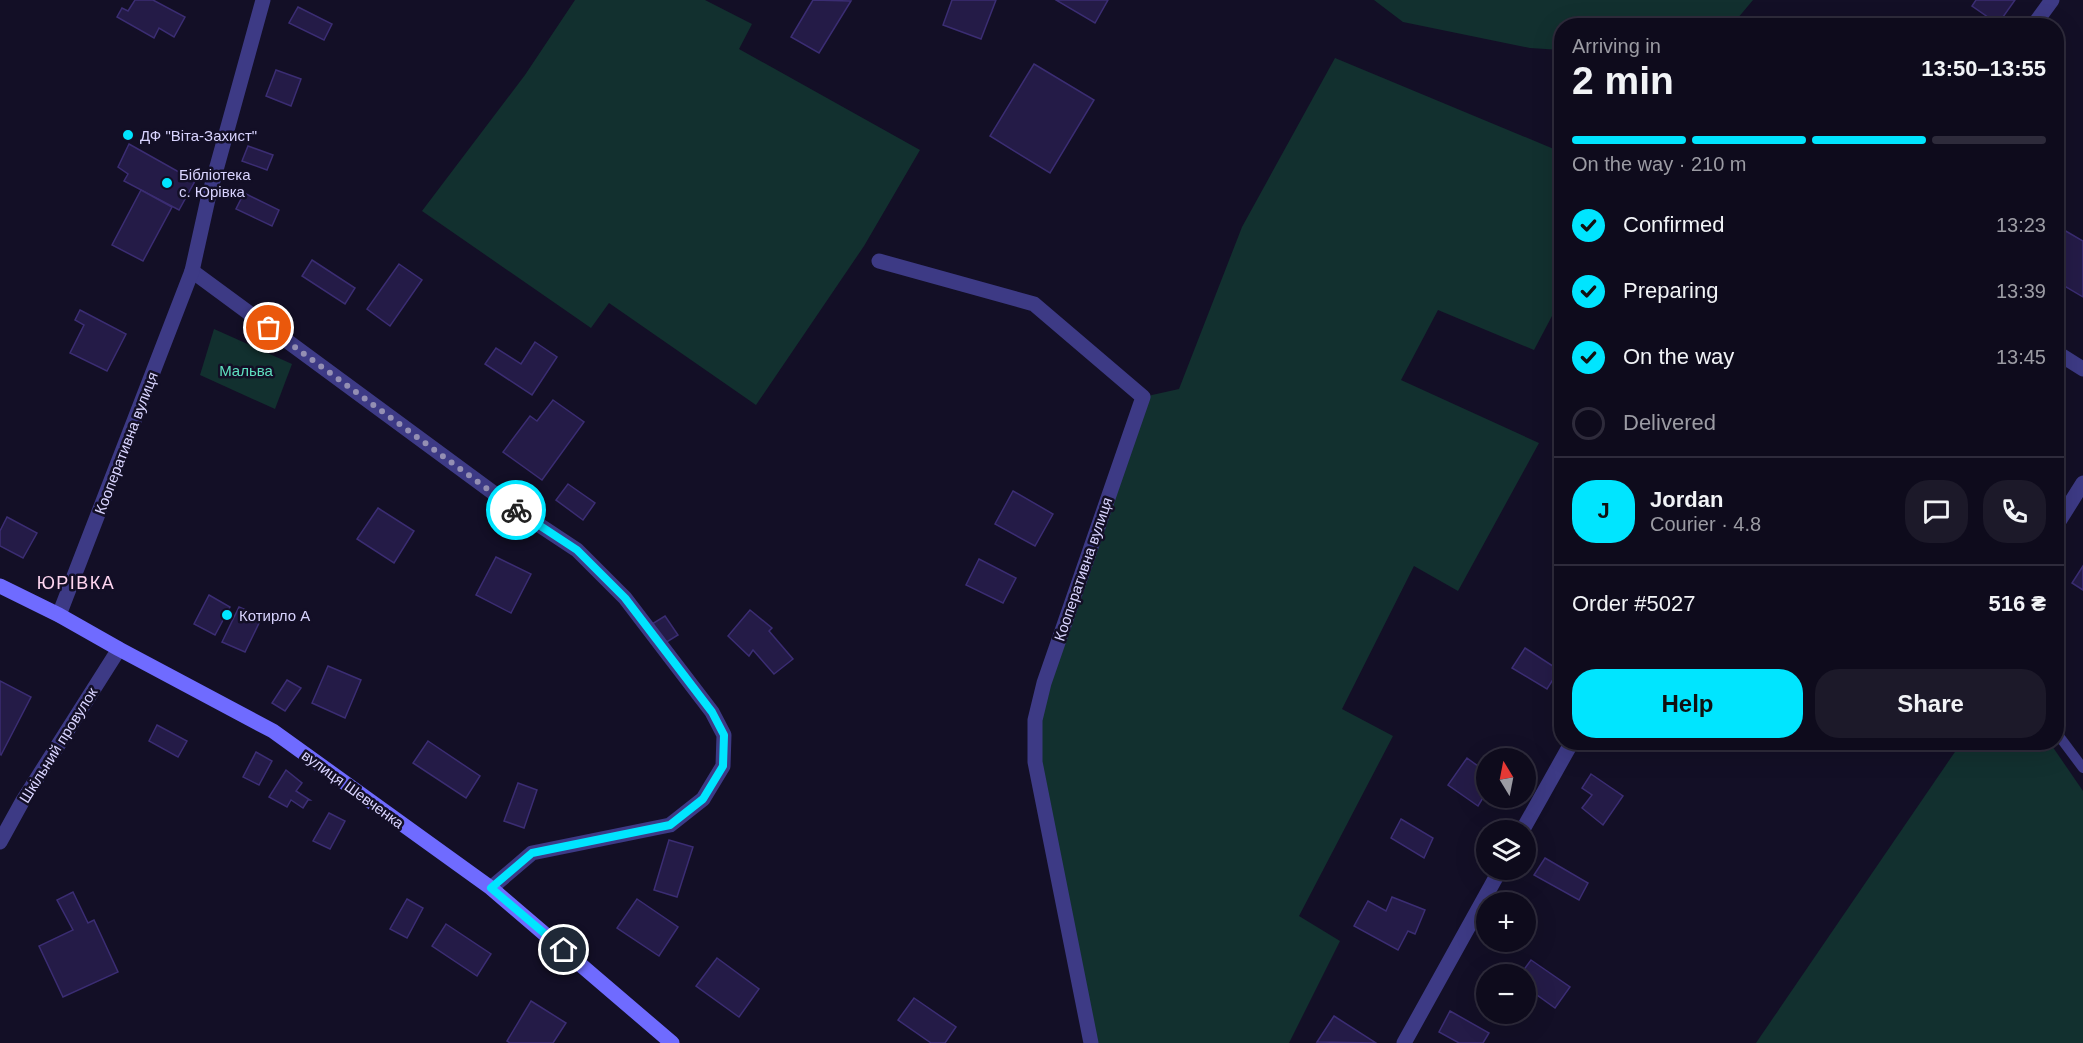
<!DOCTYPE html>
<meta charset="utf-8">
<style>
:root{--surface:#0e0b1c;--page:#1c1929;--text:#f1f3f6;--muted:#9b9ba3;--line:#2e2b3b;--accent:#00e5ff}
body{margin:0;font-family:Arial,sans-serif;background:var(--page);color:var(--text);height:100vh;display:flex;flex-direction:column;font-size:22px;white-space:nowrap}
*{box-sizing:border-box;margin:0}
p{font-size:20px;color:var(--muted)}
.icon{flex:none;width:33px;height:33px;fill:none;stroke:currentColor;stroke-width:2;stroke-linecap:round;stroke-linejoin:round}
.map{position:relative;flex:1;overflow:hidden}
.side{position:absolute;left:1554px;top:18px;width:510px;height:732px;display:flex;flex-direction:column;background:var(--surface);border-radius:24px;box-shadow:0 6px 24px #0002,0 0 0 2px var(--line)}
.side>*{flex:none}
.needle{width:39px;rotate:350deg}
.controls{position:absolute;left:1476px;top:748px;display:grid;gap:12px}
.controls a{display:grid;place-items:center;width:60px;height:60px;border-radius:50%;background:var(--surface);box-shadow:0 6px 24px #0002,0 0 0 2px var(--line);font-size:30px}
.pin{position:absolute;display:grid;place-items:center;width:51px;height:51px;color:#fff;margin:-26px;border:3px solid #fff;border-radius:50%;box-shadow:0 2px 6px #0007}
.courier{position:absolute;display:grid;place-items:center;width:60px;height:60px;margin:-30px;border:4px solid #00e5ff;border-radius:50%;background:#fff;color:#222;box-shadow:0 2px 8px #0007}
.summary em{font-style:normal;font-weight:600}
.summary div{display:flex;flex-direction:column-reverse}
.summary{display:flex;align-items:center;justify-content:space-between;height:102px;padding:0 18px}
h1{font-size:39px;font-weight:600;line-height:45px}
.bar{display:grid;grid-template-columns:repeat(4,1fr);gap:9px 6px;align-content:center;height:72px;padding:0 18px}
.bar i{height:8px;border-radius:4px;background:var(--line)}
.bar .active{background:var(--accent)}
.bar p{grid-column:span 4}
.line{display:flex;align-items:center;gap:15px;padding:0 18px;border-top:2px solid var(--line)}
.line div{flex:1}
.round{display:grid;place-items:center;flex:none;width:63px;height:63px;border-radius:24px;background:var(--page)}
ol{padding:0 18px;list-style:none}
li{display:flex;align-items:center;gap:18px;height:66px}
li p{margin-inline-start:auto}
li .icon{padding:6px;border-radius:50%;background:var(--accent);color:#111;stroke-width:4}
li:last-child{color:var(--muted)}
li i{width:33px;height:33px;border:3px solid var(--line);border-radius:50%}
.action{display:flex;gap:12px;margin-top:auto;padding:12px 18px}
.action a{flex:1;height:69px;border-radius:24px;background:var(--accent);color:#111;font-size:24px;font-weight:600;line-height:69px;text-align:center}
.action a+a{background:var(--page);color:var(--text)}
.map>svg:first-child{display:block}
.green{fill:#12302f}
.building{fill:#241b47;stroke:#3b2d73;stroke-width:1.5}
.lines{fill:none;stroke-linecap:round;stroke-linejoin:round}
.lane{stroke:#3d3a85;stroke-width:10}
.street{stroke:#3d3a85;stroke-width:15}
.secondary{stroke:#6f6bff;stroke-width:15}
.done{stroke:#948fb3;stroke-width:6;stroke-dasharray:0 10.8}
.route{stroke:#00e5ff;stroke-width:8}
.poi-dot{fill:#00e5ff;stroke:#130f26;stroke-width:2}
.labels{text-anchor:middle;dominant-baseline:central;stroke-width:5;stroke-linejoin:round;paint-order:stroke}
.poi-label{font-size:15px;fill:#d9d4ff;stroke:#130f26;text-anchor:start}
.park-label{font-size:15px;fill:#5fe0c0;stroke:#130f26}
.street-label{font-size:15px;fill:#d9d4ff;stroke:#130f26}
.quarter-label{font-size:18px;letter-spacing:1.5px;fill:#ffd6f0;stroke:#130f26}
</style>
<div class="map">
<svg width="2083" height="1043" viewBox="0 0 2083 1043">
<rect width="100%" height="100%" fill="#130f26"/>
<g class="green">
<polygon points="575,0 705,0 752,24 739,49 920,150 864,246 756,405 609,303 591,328 422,211 525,75"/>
<polygon points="1374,0 1753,0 1732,25 1562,26 1561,50 1530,48 1403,22"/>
<polygon points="1335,58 1561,152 1561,299 1534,350 1438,310 1401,380 1539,443 1458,591 1414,566 1342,709 1393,736 1299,916 1340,941 1289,1043 1091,1043 1035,762 1035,720 1143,397 1179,389 1242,227"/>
<polygon points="214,329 292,364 275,409 200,375"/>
<polygon points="1961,743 2050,743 2083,791 2083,1043 1756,1043"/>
</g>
<g class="building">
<polygon points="135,0 153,0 185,17 174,37 159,28 154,38 117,17 122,8 128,11"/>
<polygon points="813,0 851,1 819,53 791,37"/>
<polygon points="952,0 996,0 981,39 943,25"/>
<polygon points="1056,0 1108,0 1095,23"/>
<polygon points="1976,0 2015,0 1998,24 1972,6"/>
<polygon points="298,7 332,24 324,40 289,23"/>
<polygon points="1034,64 1094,100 1050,173 990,136"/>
<polygon points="276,70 301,79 291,106 266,96"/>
<polygon points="129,144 195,181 179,210 124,181 128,174 118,167"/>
<polygon points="248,146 273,155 267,170 242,161"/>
<polygon points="141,190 172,207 143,261 112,245"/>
<polygon points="244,193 279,210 272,226 236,209"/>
<polygon points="2064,230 2083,241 2083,297 2056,281 2056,242"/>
<polygon points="312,260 355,288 345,304 302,276"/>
<polygon points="399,264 422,280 390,326 367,309"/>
<polygon points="80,310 126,334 107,371 70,353 84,325 75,320"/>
<polygon points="535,342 557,357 532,395 485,364 496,348 521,364"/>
<polygon points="553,400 584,422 542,480 503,452 530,416 537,421"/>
<polygon points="568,484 595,503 583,520 556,500"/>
<polygon points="1013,491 1053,514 1035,546 995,524"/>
<polygon points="378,508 414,531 394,563 357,539"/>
<polygon points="7,517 37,533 23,558 0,546 0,531"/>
<polygon points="496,557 531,574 511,613 476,595"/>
<polygon points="979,559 1016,578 1003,603 966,585"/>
<polygon points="2083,566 2083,590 2072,583"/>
<polygon points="209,595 230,607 215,635 194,624"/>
<polygon points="239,607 262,617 245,652 222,642"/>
<polygon points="750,610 772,628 769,631 793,659 774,674 753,650 749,656 728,636"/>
<polygon points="665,616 678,635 665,643 652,624"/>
<polygon points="1525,648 1559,670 1547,689 1512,668"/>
<polygon points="328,666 361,680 345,718 312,703"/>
<polygon points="287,680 301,688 285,711 272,703"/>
<polygon points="0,681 31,697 1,755 0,754"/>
<polygon points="157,725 187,741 178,757 149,741"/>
<polygon points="428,741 480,776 466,798 413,763"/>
<polygon points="256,752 272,761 259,785 243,777"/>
<polygon points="1467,758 1486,772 1486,793 1478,806 1448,785"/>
<polygon points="286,770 302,783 296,791 310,800 308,800 303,808 291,800 287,807 269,797"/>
<polygon points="1591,774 1623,796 1603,825 1582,808 1592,795 1582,788"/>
<polygon points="518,783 537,790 524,828 504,821"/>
<polygon points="329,813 345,821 330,849 313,841"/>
<polygon points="1401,819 1433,838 1424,858 1391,838"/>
<polygon points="669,840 693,847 677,897 654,890"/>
<polygon points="1545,858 1588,883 1579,900 1534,875"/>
<polygon points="73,892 88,923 94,920 118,972 63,997 39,946 73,930 57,900"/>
<polygon points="1392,897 1425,910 1415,934 1408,931 1398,950 1354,926 1368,901 1386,911"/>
<polygon points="407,899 423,908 407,938 390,929"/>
<polygon points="637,899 678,927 659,956 617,928"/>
<polygon points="446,924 491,954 477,976 432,946"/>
<polygon points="717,958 759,989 739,1017 696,986"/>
<polygon points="1531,960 1570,987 1555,1008 1526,987 1526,975 1520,975"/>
<polygon points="914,998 956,1027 945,1043 931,1043 898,1020"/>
<polygon points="531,1001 566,1023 553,1043 510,1043 507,1041"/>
<polygon points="1450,1011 1489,1033 1483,1043 1459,1043 1439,1032"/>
<polygon points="1334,1016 1376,1043 1317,1042"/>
</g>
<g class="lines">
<polyline class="lane" points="2056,732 2083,768"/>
<g class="street">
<polyline points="2033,26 2052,0"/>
<polyline points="879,261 1034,304 1143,397 1044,683 1035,720 1035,762 1091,1043"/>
<polyline points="192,271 518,511 577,550 625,598 712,712 724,735 723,766 703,799 670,825 532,853 491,888"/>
<polyline points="2056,352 2083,369"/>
<polyline points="2056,526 2083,483"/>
<polyline points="59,615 192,271 208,199 263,0"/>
<polyline points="1522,831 1572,742"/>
<polyline points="0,842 22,802 119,649"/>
<polyline points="1404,1043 1500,870"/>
</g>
<polyline class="secondary" points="0,586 59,615 119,649 273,731 491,888 672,1043"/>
</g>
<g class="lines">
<polyline class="done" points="269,328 516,510"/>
<polyline class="route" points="516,510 577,550 625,598 712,712 724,735 723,766 703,799 670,825 532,853 491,888 564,950"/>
</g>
<g class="poi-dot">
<circle cx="128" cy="135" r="6"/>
<circle cx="167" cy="183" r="6"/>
<circle cx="227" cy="615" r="6"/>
</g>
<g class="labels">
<g class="poi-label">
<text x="140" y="135">ДФ "Віта-Захист"</text>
<text x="179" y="174">Бібліотека<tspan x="179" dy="17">с. Юрівка</tspan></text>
<text x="239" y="615">Котирло А</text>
</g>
<g class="park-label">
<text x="246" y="370">Мальва</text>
</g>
<g class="street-label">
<text transform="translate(126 443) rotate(-69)">Кооперативна вулиця</text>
<text transform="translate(1083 569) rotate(-71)">Кооперативна вулиця</text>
<text transform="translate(58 745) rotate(-58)">Шкільний провулок</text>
<text transform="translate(353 789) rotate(36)">вулиця Шевченка</text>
</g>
<g class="quarter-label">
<text x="76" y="583">ЮРІВКА</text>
</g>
</g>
</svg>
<div class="controls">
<a><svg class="needle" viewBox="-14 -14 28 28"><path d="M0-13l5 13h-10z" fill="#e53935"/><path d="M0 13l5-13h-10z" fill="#9b9ba3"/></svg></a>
<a><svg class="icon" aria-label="layers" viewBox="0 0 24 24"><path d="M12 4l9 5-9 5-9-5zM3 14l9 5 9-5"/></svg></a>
<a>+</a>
<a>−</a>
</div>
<div class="pin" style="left:269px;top:328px;background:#ea580c"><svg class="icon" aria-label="bag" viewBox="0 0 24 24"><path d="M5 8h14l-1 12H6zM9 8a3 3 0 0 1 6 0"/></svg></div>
<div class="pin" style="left:564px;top:950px;background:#1f2937"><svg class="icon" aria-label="home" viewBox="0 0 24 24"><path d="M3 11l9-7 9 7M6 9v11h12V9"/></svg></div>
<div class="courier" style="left:516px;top:510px"><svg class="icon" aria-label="bike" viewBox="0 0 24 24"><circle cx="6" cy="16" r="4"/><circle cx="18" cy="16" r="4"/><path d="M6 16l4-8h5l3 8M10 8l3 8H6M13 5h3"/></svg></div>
<section class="side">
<div class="summary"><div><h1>2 min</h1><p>Arriving in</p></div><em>13:50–13:55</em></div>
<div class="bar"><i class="active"></i><i class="active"></i><i class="active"></i><i></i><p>On the way · 210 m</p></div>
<ol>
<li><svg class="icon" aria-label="check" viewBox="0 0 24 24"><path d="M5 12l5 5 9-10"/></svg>Confirmed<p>13:23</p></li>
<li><svg class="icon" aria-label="check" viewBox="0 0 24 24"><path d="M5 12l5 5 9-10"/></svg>Preparing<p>13:39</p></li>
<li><svg class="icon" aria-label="check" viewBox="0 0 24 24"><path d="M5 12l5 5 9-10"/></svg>On the way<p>13:45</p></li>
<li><i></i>Delivered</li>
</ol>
<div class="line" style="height:108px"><b class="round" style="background:var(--accent);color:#111">J</b><div><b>Jordan</b><p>Courier · 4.8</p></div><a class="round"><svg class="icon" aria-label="chat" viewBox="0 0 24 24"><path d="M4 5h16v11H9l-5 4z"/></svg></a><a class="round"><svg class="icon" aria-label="phone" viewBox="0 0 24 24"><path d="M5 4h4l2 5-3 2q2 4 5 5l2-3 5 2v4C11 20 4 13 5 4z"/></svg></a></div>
<div class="line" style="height:78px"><div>Order #5027</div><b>516 ₴</b></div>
<div class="action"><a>Help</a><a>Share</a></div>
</section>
</div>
